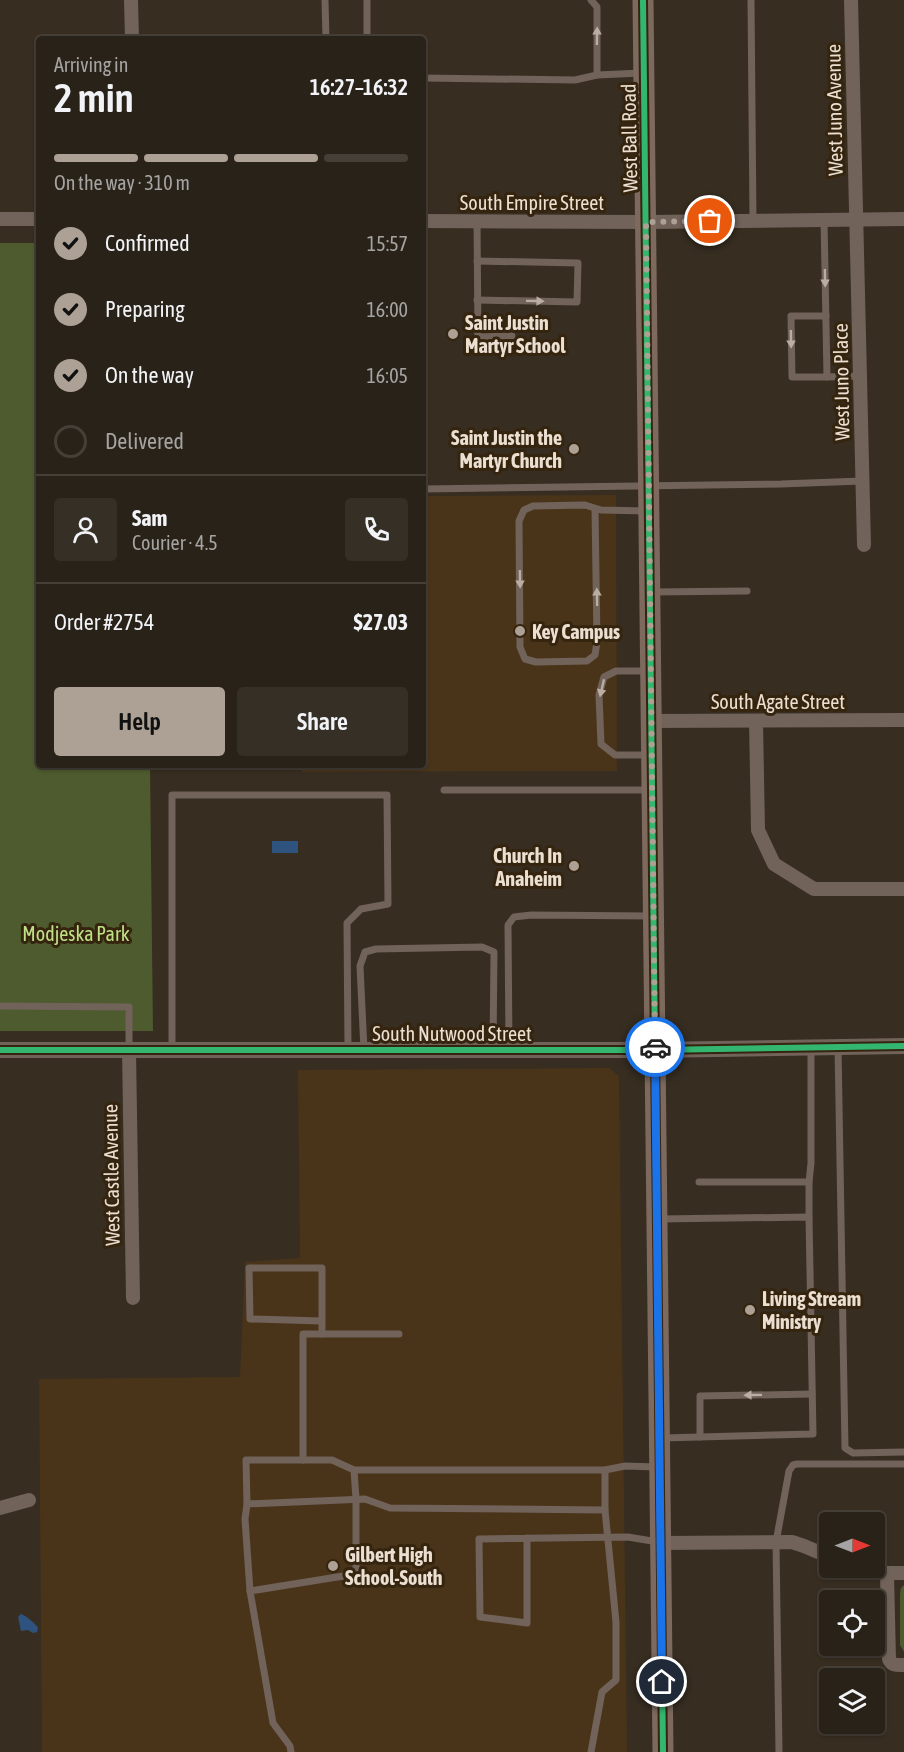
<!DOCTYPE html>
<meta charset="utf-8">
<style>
:root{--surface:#292219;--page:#352f26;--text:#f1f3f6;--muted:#a5a4a2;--line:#453f38;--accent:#aca194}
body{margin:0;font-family:"Asap Condensed",sans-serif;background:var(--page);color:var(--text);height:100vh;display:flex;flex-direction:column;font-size:22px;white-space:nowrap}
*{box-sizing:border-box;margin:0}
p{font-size:20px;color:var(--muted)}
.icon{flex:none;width:33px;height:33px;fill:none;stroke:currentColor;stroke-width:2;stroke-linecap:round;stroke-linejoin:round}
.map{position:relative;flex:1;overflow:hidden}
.panel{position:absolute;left:36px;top:36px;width:390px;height:732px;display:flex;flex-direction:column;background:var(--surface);border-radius:6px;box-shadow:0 2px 4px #0004,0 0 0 2px var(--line)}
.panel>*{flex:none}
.needle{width:39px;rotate:90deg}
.buttons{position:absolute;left:819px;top:1512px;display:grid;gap:12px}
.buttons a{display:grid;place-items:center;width:66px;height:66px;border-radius:6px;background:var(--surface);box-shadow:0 2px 4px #0004,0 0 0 2px var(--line);font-size:30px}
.pin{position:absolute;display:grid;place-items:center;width:51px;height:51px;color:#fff;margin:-26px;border:3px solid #fff;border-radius:50%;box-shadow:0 2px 6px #0007}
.courier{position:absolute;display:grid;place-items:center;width:60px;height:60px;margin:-30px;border:4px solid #1a73e8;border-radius:50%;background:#fff;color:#222;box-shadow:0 2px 8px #0007}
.head em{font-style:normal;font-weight:600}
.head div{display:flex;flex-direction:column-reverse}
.head{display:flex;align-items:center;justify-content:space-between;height:102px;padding:0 18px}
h1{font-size:39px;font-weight:600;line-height:45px}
.bar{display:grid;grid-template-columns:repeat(4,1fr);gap:9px 6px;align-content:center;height:72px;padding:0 18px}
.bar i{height:8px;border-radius:4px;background:var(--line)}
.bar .on{background:var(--accent)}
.bar p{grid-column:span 4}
.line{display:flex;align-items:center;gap:15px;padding:0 18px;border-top:2px solid var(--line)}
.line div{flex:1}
.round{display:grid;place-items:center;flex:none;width:63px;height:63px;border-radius:6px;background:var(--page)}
ol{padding:0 18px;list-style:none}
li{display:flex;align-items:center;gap:18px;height:66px}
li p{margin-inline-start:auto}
li .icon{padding:6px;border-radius:50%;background:var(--accent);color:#111;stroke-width:4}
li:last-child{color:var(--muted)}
li i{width:33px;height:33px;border:3px solid var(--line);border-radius:50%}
.action{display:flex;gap:12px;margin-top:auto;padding:12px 18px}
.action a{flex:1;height:69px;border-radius:6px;background:var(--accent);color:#111;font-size:24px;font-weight:600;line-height:69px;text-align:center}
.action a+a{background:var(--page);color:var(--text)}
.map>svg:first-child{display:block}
.built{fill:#49341a}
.green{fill:#4d5b2e}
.water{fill:#2f537f}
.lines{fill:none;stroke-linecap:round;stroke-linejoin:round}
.service{stroke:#71625a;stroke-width:7}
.minor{stroke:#71625a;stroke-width:14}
.tertiary{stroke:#71625a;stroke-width:16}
.primary{stroke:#7d695e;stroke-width:21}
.cycleway-casing{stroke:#35240e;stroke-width:10}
.cycleway{stroke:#33b770;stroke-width:6}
.oneway{fill:#baada2}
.done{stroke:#aca194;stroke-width:6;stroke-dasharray:0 10.8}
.route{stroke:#1a73e8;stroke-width:8}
.poi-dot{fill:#aca194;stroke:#35240e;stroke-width:2}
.labels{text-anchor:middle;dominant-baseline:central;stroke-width:6;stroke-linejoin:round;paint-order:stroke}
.street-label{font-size:20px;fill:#ebdfd2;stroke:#35240e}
.poi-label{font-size:20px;font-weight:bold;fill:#ebdfd2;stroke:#35240e;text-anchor:start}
.park-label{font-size:20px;fill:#bfe186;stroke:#35240e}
</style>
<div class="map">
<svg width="904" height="1752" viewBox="0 0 904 1752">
<rect width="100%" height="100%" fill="#372d21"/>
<g class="built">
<polygon points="616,495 617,771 302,772 302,765 423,765 423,496"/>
<polygon points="609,1068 619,1076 627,1752 42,1752 39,1379 240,1377 245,1262 300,1258 298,1070"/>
</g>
<g class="green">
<polygon points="0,243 39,243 39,765 150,765 153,1031 0,1031"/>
<polygon points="904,1585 904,1652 900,1645 900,1594 901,1588"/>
</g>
<g class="water">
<rect x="272" y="841" width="26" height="12"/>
<path d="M21 1614C25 1615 36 1624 38 1628L37 1632 33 1633 28 1630 21 1631 18 1617Z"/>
</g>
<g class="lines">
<g class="service">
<polyline points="325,0 326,39"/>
<polyline points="367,0 367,39"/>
<polyline points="591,0 597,7 597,75"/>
<polyline points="751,0 753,220"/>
<polyline points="423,78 575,80 597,75 642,73"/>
<polyline points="824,219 827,377 860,376"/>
<polyline points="477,221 478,337 512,336"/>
<polyline points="477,261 578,263 577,302 477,300"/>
<polyline points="826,316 791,316 792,377 827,377"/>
<polyline points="423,489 781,484 862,481"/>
<polyline points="595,509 597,642 595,655 587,661 536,662 525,659 520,647 519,521 524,510 533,506 585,505 601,510 647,511"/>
<polyline points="653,592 747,591"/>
<polyline points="648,671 616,671 604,677 599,695 601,744 615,755 650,755"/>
<polyline points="444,790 650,790"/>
<polyline points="0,1006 129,1007 129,1051"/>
<polyline points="838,1047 845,1448 853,1453 904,1452"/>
<polyline points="509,1048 508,925 514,917 531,915 651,916"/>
<polyline points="172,1049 172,795 387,795 388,904 361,909 347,923 348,1050"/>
<polyline points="364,1050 360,966 365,952 376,949 482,947 494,952 493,1050"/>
<polyline points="699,1182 809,1182 809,1217"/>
<polyline points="809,1182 811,1163 811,1047"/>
<polyline points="660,1219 809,1217 813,1434 663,1438"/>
<polyline points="322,1321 250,1319 249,1268 322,1268 322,1334"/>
<polyline points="700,1437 700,1396 812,1394"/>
<polyline points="303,1460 303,1334 399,1334"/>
<polyline points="605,1470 605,1510"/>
<polyline points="247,1504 245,1519 250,1591 273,1723 290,1746 291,1752"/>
<polyline points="527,1538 527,1623 480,1617 479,1539 628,1537 658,1542"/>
<polyline points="250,1591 356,1574 356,1499 354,1470"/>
<polyline points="591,1752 602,1692 616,1680 616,1622 605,1510 390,1508 365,1499 247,1504 246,1460 332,1460 354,1470 605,1470 625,1466 657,1467"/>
<polyline points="779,1752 776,1542 789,1471 793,1465 797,1464 904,1464"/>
</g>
<g class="minor">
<polyline points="131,0 132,39"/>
<polyline points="851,0 864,545"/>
<polyline points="0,219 39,219"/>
<polyline points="423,221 646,222 904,219"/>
<polyline points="652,721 904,720"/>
<polyline points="756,721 758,830 774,864 814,889 904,889"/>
<polyline points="129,1051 133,1298"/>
<polyline points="0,1508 29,1500"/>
<polyline points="660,1543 792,1542 804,1546 830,1557"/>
<polyline points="869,1568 887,1573 904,1573"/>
<path d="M887 1573 889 1659C892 1666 897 1665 904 1665"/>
</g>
<polyline class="tertiary" points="0,1050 655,1050 904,1046"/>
<polyline class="primary" points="643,0 663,1752"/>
<defs>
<g id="cycleway">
<polyline points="643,0 663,1752"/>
<polyline points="0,1050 655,1050 904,1046"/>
</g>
</defs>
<use href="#cycleway" class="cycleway-casing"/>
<use href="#cycleway" class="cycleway"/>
</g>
<defs><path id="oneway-solid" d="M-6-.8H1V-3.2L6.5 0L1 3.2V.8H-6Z" transform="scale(1.5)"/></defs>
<g class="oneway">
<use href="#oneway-solid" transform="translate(597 36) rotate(-89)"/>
<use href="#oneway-solid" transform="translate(825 278) rotate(89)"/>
<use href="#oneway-solid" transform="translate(535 301) rotate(1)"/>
<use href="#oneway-solid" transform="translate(791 339) rotate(89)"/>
<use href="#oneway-solid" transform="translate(520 579) rotate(89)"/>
<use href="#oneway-solid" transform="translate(597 597) rotate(-91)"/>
<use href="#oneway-solid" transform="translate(602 688) rotate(103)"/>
<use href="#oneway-solid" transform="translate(753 1395) rotate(179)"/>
</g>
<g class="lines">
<polyline class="done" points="655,1047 646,222 710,221"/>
<polyline class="route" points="655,1047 662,1682"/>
</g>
<g class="poi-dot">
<circle cx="453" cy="334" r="6"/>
<circle cx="574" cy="449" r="6"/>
<circle cx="520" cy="631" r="6"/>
<circle cx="574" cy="866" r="6"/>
<circle cx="750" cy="1310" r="6"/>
<circle cx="333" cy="1566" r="6"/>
</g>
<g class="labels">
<g class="street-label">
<text transform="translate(834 110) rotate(-91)">West Juno Avenue</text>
<text transform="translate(629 138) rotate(-91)">West Ball Road</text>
<text x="532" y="202">South Empire Street</text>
<text transform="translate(841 382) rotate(-91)">West Juno Place</text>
<text x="778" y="701">South Agate Street</text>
<text x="452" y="1033">South Nutwood Street</text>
<text transform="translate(111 1175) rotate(-91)">West Castle Avenue</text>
</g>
<g class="poi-label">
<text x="465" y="322">Saint Justin<tspan x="465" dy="23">Martyr School</tspan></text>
<text x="562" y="437" text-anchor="end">Saint Justin the<tspan x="562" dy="23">Martyr Church</tspan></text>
<text x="532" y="631">Key Campus</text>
<text x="562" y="855" text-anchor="end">Church In<tspan x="562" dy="23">Anaheim</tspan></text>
<text x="762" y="1298">Living Stream<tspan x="762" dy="23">Ministry</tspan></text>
<text x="345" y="1554">Gilbert High<tspan x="345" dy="23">School-South</tspan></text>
</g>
<g class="park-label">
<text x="76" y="933">Modjeska Park</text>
</g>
</g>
</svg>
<div class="buttons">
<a><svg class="needle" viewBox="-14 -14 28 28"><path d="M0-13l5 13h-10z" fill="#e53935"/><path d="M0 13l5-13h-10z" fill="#a5a4a2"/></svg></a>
<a><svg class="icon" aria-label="locate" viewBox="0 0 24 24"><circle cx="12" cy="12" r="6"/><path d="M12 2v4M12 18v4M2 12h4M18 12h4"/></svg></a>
<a><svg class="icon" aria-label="layers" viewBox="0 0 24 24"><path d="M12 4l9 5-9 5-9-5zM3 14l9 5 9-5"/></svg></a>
</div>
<div class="pin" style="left:710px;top:221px;background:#ea580c"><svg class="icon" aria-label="bag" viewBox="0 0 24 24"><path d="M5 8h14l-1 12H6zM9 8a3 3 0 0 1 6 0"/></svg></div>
<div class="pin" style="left:662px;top:1682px;background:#1f2937"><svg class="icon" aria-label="home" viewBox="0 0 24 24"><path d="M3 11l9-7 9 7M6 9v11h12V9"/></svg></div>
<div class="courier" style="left:655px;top:1047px"><svg class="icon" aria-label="car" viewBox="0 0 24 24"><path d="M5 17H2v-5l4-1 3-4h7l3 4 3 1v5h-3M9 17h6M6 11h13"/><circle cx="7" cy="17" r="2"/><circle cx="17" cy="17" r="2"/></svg></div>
<section class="panel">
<div class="head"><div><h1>2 min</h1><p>Arriving in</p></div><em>16:27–16:32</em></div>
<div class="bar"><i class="on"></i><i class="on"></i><i class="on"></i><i></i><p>On the way · 310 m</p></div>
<ol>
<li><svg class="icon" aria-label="check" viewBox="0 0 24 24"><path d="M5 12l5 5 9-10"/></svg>Confirmed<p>15:57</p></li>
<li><svg class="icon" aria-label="check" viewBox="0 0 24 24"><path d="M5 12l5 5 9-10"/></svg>Preparing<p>16:00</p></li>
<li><svg class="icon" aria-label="check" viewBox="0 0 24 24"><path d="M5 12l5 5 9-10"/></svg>On the way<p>16:05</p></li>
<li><i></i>Delivered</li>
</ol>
<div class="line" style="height:108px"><a class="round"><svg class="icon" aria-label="person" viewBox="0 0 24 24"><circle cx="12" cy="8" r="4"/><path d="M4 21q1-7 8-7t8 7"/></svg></a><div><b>Sam</b><p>Courier · 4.5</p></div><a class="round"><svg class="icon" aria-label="phone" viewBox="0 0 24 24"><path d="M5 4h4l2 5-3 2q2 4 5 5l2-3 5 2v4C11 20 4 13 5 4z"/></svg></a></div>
<div class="line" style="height:78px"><div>Order #2754</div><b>$27.03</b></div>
<div class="action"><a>Help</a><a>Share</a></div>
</section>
</div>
